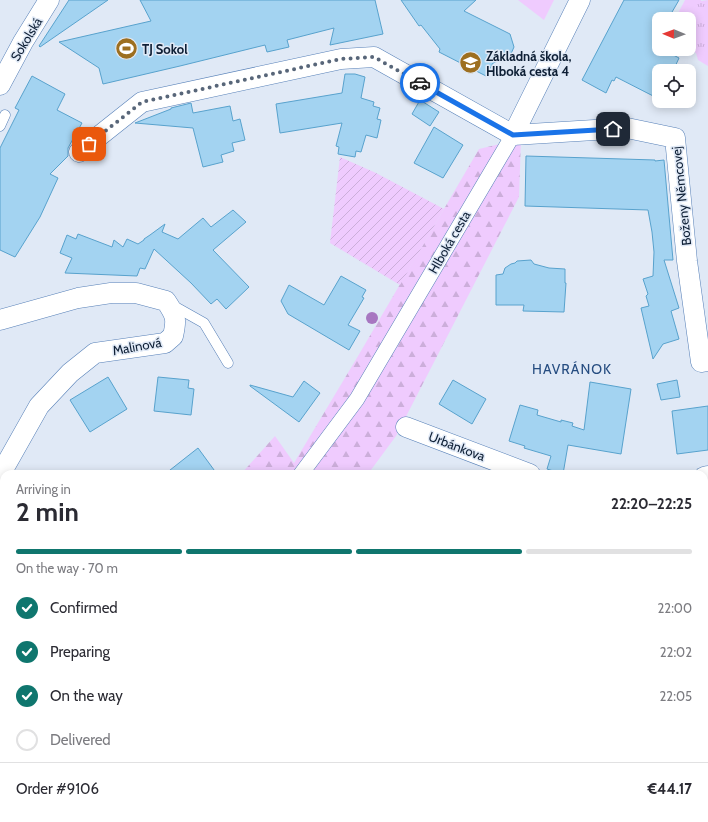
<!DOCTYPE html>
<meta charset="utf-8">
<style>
:root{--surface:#fff;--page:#f7f7f7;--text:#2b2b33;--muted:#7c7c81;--line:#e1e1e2;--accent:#0f766e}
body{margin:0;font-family:Cabin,sans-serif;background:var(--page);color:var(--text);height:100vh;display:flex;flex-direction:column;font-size:15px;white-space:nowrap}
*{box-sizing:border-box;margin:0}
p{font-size:13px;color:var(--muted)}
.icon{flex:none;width:22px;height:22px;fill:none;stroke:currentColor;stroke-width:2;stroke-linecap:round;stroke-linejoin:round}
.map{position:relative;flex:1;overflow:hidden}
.drawer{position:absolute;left:0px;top:470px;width:708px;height:352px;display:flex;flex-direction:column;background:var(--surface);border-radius:12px 12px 0 0;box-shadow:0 2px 10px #0003}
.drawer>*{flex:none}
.needle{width:26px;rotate:271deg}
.buttons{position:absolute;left:652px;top:12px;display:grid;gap:8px}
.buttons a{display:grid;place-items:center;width:44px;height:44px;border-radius:8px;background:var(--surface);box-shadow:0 2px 10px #0003;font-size:20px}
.pin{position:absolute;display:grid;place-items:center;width:34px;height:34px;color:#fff;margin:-17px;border-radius:8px;box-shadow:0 2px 6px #0006}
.courier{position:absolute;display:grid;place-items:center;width:40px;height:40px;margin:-20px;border:3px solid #1a73e8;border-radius:50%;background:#fff;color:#222;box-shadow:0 1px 5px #0007}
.summary em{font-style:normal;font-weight:800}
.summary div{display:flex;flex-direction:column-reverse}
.summary{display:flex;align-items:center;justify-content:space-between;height:68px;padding:0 16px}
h1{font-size:26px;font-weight:800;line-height:30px}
.bar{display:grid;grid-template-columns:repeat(4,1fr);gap:6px 4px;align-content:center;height:48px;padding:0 16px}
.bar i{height:5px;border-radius:3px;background:var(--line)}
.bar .selected{background:var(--accent)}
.bar p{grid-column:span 4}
.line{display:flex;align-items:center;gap:10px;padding:0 16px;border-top:1px solid var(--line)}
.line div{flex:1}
ol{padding:0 16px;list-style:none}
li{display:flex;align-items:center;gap:12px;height:44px}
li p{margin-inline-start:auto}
li .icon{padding:4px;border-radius:50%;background:var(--accent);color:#fff;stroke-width:4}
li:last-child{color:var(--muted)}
li i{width:22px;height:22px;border:2px solid var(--line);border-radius:50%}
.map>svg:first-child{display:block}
.grass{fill:url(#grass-tufts)}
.forest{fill:url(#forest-firs)}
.park{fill:#efcbfe}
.garden{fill:url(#garden-furrows)}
.building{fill:#a3d3f1;stroke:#58a2cd}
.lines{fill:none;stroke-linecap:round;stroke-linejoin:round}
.service-casing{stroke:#5780b8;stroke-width:11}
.pedestrian-casing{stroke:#5780b8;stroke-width:16}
.minor-casing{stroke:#5780b8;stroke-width:21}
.service{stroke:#fff;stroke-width:10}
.pedestrian{stroke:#fff;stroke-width:15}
.minor{stroke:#fff;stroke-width:20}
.tree{fill:#a777c1}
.done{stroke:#586679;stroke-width:4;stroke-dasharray:0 7.2}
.route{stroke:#1a73e8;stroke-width:5}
.labels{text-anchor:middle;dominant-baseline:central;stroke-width:3;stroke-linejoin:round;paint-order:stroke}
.street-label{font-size:13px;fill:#0e1f35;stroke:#e0e9f6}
.poi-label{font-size:13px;font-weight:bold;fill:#0e1f35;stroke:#e0e9f6;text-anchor:start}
.neighbourhood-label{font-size:14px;letter-spacing:1px;fill:#264d81;stroke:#e0e9f6}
</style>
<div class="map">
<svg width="708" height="822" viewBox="0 0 708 822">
<defs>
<pattern id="grass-tufts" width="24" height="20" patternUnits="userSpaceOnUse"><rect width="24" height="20" fill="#efcbfe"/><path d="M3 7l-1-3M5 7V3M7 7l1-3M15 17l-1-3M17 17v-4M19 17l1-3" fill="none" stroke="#ccaeda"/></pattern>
<pattern id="forest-firs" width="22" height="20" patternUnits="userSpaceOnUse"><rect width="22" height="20" fill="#efcbfe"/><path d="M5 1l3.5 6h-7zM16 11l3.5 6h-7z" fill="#ccaeda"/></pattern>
<pattern id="garden-furrows" width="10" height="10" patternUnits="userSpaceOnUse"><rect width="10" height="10" fill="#efcbfe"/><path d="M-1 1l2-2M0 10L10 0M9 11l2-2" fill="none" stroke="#ccaeda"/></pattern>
</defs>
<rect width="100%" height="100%" fill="#e0e9f6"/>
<polygon class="grass" points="685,0 701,0 701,1 708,0 708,66 698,60 696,53 689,49 689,19 675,19"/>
<g class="forest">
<polygon points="521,139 519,197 396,436 368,474 241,474 275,436 294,463 361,351 479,149"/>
<polygon points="0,732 4,737 4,818 96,818 92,822 0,822"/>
</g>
<polygon class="park" points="518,0 554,0 544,20"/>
<polygon class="garden" points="340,157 376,173 444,209 400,285 330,243"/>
<g class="building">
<polygon points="69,0 108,0 40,47 39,46"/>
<polygon points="140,0 375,0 383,34 330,45 334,28 287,40 289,47 267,52 265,45 180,66 103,84 99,68 59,42 151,21"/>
<polygon points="401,0 476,0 464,11 510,34 514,47 510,56 493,63 486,76 439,52 440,49 421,25 419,26"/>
<polygon points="624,0 679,0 668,19 659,19 659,49 662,49 679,58 673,71 659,71 659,99 616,77 614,81 612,80 606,93 582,80"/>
<polygon points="345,74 355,74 365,77 361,98 374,102 373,106 380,108 377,119 381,120 377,138 366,135 361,152 356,151 355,157 338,154 339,147 336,146 342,123 280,133 276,104 342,93"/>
<polygon points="32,76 65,94 57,110 82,123 68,148 68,156 50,174 58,178 40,217 15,257 0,250 0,148 19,110 15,108"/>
<polygon points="420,100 439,112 430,126 412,114"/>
<polygon points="191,103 193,113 230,106 233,121 240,119 245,140 232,143 234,151 221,155 223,162 203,167 193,128 135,123 171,109 171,108"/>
<polygon points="434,127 463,145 443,178 414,163"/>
<polygon points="526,156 655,160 655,161 664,160 673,260 664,260 679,308 671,311 679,339 663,344 653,359 641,308 649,306 646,296 648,294 643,279 653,276 654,252 652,232 648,210 525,206"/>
<polygon points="233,210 246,222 213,250 249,287 226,309 217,299 211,304 191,283 154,249 145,269 140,268 137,276 65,273 72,258 60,253 67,235 76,239 78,234 112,247 114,240 123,247 127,239 138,244 144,240 144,239 150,235 165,224 162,232 178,239 203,218 211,227"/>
<polygon points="531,260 534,264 549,268 565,269 565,283 566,283 564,312 523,311 524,305 496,305 496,275 503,274 505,268 511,264 515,263 517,261"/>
<polygon points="341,276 366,290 362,297 364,298 348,325 360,331 349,350 288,314 281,301 289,285 324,305"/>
<polygon points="108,377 127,409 90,432 70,400"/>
<polygon points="158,377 189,380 188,388 194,389 191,415 154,411"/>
<polygon points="453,380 486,399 472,424 439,404"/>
<polygon points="677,380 680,397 661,400 657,384"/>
<polygon points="304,381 320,393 299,422 250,386 250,385 293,397"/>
<polygon points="590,382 631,389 621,454 568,445 563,474 547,469 551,456 524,448 525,446 509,441 520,405 538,410 537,415 561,422 561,420 573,423 572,426 584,430"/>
<polygon points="708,406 708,450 677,454 672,411"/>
<polygon points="198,448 217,474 165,474"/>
</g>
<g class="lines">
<defs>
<g id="service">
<polyline points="0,126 5,115"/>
<polyline points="172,305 204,323 228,363"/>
</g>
<g id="pedestrian">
<polyline points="301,474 357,399 513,135"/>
<polyline points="39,822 43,818"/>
</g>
<g id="minor">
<polyline points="0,85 23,42 49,0"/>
<polyline points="513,135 627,128 675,138 687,261 701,362 708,361"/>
<polyline points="513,135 580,0"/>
<polyline points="79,152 142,102 341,59 374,57 513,135"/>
<path d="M0 320 78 298 111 293H136L166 301C176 316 177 319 173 336L165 343 95 353 70 373 39 406 0 475"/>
<polyline points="406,427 530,474"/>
<polyline points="704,477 708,476"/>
<polyline points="704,690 708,690"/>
<polyline points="249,822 253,818"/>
<polyline points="433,822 437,818"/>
</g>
</defs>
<use href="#service" class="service-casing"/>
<use href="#pedestrian" class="pedestrian-casing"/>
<use href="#minor" class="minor-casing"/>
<use href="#service" class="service"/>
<use href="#pedestrian" class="pedestrian"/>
<use href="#minor" class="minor"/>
</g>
<circle class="tree" cx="372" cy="318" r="6"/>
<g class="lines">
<polyline class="done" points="89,144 142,102 341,59 374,57 420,83"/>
<polyline class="route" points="420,83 513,135 613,129"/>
</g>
<defs>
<symbol id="stadium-disc" viewBox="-11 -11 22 22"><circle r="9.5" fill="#9d6f20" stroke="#e0e9f6"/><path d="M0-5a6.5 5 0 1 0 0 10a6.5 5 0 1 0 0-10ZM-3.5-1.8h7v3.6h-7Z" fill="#fff"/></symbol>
<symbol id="school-disc" viewBox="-11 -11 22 22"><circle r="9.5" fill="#9d6f20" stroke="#e0e9f6"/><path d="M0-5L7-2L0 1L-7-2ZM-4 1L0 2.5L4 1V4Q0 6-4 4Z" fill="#fff"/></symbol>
</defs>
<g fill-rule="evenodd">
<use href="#stadium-disc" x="114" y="36" width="25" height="25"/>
<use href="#school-disc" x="458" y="50" width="25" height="25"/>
</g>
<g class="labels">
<g class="street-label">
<text transform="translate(26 39) rotate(-59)">Sokolská</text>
<text transform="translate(681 196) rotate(-96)">Boženy Němcovej</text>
<text transform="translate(449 242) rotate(-60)">Hlboká cesta</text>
<text transform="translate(137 346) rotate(-10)">Malinová</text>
<text transform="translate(457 446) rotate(21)">Urbánkova</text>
</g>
<g class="poi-label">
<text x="142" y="49">TJ Sokol</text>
<text x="486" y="56">Základná škola,<tspan x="486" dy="15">Hlboká cesta 4</tspan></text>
</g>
<g class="neighbourhood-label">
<text x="572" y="369">HAVRÁNOK</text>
</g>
</g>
</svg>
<div class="buttons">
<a><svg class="needle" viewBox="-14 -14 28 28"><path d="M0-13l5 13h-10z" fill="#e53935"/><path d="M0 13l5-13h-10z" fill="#7c7c81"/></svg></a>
<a><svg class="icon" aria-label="locate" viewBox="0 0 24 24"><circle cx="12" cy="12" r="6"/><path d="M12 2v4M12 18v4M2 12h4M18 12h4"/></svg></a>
</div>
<div class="pin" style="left:89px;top:144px;background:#ea580c"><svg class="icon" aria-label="bag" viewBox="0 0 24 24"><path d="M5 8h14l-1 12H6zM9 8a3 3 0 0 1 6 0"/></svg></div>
<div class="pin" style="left:613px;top:129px;background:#1f2937"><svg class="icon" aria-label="home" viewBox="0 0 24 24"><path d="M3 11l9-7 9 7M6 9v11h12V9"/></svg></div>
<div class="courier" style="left:420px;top:83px"><svg class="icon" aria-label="car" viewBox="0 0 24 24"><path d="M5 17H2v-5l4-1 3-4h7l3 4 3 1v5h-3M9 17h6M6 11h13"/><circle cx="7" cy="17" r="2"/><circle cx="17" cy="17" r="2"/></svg></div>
<section class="drawer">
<div class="summary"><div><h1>2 min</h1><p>Arriving in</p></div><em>22:20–22:25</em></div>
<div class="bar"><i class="selected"></i><i class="selected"></i><i class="selected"></i><i></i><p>On the way · 70 m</p></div>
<ol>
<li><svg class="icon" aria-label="check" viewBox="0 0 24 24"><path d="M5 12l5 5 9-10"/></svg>Confirmed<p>22:00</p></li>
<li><svg class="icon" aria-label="check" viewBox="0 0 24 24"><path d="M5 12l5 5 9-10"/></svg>Preparing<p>22:02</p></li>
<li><svg class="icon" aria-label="check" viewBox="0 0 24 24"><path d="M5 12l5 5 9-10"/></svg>On the way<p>22:05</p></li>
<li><i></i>Delivered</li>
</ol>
<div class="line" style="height:52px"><div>Order #9106</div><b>€44.17</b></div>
</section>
</div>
